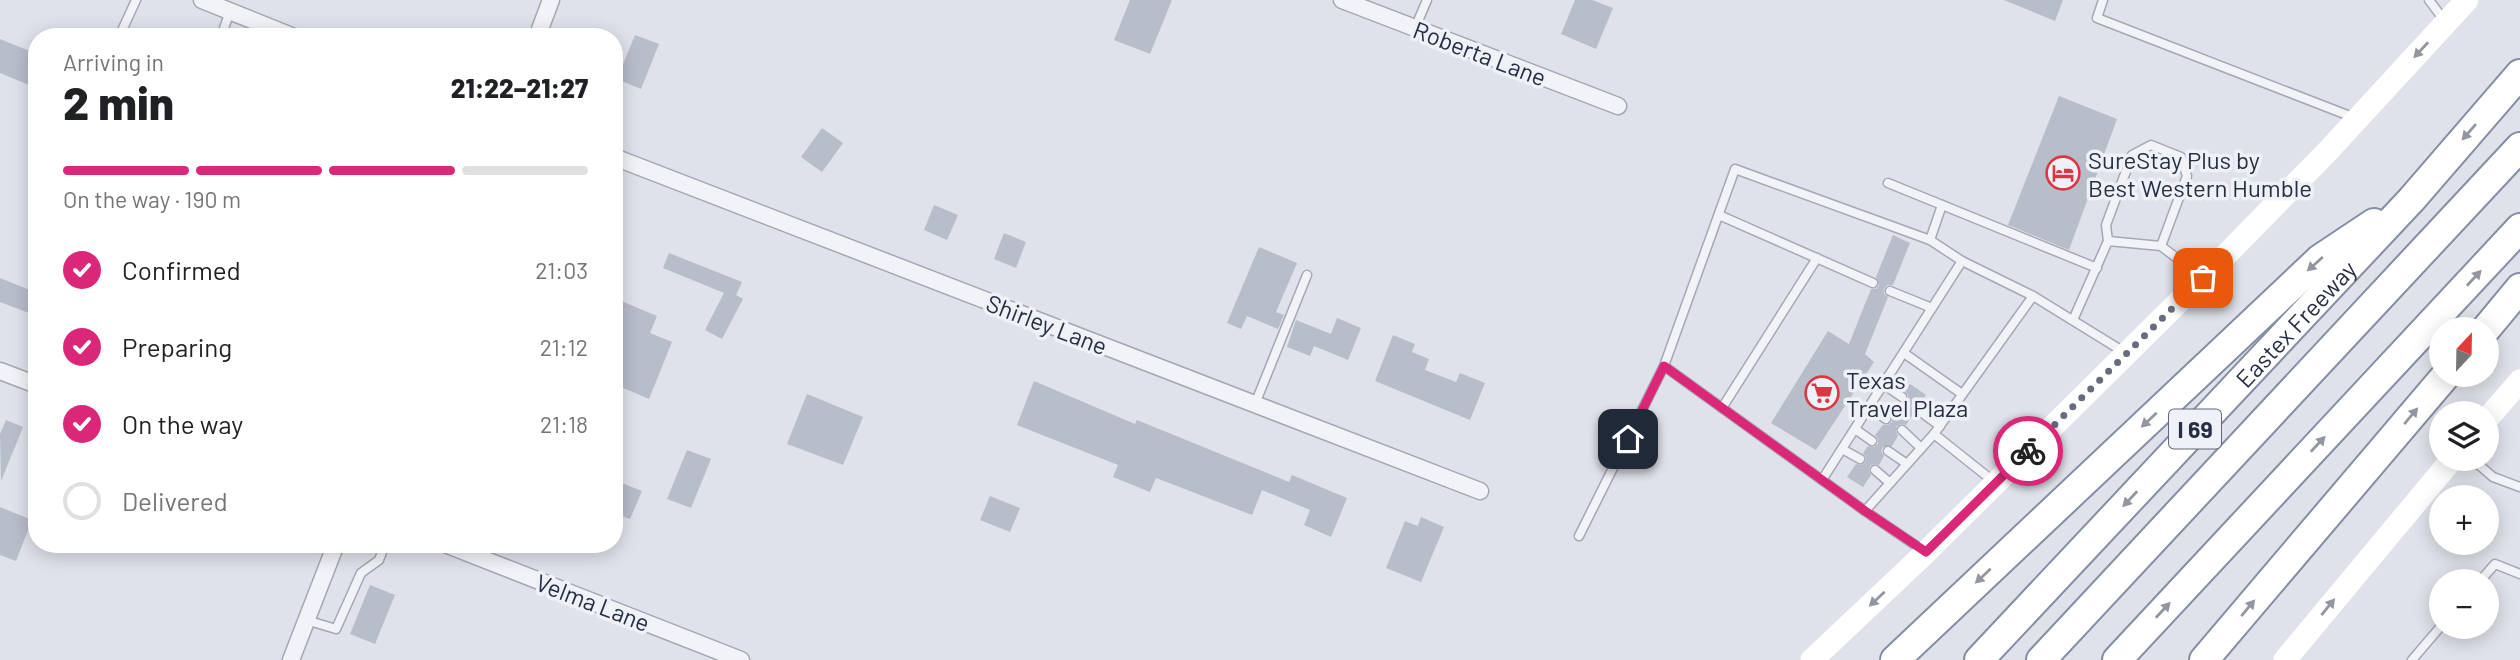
<!DOCTYPE html>
<meta charset="utf-8">
<style>
:root{--surface:#fff;--page:#f6f6f6;--text:#202124;--muted:#757577;--line:#e0e0e0;--accent:#db2777}
body{margin:0;font-family:Barlow,sans-serif;background:var(--page);color:var(--text);height:100vh;display:flex;flex-direction:column;font-size:26px;white-space:nowrap}
*{box-sizing:border-box;margin:0}
p{font-size:23px;color:var(--muted)}
.icon{flex:none;width:38px;height:38px;fill:none;stroke:currentColor;stroke-width:2;stroke-linecap:round;stroke-linejoin:round}
.map{position:relative;flex:1;overflow:hidden}
.panel{position:absolute;left:28px;top:28px;width:595px;height:525px;display:flex;flex-direction:column;background:var(--surface);border-radius:28px;box-shadow:0 4px 18px #0003}
.panel>*{flex:none}
.needle{width:46px;rotate:22deg}
.tools{position:absolute;left:2429px;top:317px;display:grid;gap:14px}
.tools a{display:grid;place-items:center;width:70px;height:70px;border-radius:50%;background:var(--surface);box-shadow:0 4px 18px #0003;font-size:35px}
.pin{position:absolute;display:grid;place-items:center;width:60px;height:60px;color:#fff;margin:-30px;border-radius:14px;box-shadow:0 4px 10px #0006}
.courier{position:absolute;display:grid;place-items:center;width:70px;height:70px;margin:-35px;border:5px solid #db2777;border-radius:50%;background:#fff;color:#222;box-shadow:0 2px 9px #0007}
.overview em{font-style:normal;font-weight:800}
.overview div{display:flex;flex-direction:column-reverse}
.overview{display:flex;align-items:center;justify-content:space-between;height:119px;padding:0 35px}
h1{font-size:46px;font-weight:800;line-height:52px}
.bar{display:grid;grid-template-columns:repeat(4,1fr);gap:10px 7px;align-content:center;height:84px;padding:0 35px}
.bar i{height:9px;border-radius:5px;background:var(--line)}
.bar .on{background:var(--accent)}
.bar p{grid-column:span 4}
ol{padding:0 35px;list-style:none}
li{display:flex;align-items:center;gap:21px;height:77px}
li p{margin-inline-start:auto}
li .icon{padding:7px;border-radius:50%;background:var(--accent);color:#fff;stroke-width:4}
li:last-child{color:var(--muted)}
li i{width:38px;height:38px;border:4px solid var(--line);border-radius:50%}
.map>svg:first-child{display:block}
.building{fill:#b8bdca}
.lines{fill:none;stroke-linecap:round;stroke-linejoin:round}
.lane-casing{stroke:#a4a8b4;stroke-width:11}
.street-casing{stroke:#a4a8b4;stroke-width:19}
.highway-casing{stroke:#848da2;stroke-width:32}
.lane{stroke:#f2f3f7;stroke-width:8}
.street{stroke:#f2f3f7;stroke-width:16}
.secondary{stroke:#fff;stroke-width:23}
.highway{stroke:#fff;stroke-width:28}
.oneway{fill:#9296a0}
.done{stroke:#676d7d;stroke-width:7;stroke-dasharray:0 12.6}
.route{stroke:#db2777;stroke-width:9}
.labels{text-anchor:middle;dominant-baseline:central;stroke-width:7;stroke-linejoin:round;paint-order:stroke}
.shield{fill:#eef1f7;stroke:#626878;stroke-width:2}
.shield-label{font-size:23px;font-weight:bold;fill:#262e42}
.street-label{font-size:24px;fill:#262e42;stroke:#eef1f7}
.poi-label{font-size:24px;fill:#262e42;stroke:#eef1f7;text-anchor:start}
</style>
<div class="map">
<svg width="2520" height="660" viewBox="0 0 2520 660">
<rect width="100%" height="100%" fill="#dfe2ea"/>
<g class="building">
<polygon points="1130,0 1172,0 1150,54 1114,40"/>
<polygon points="1575,0 1592,0 1613,8 1596,49 1561,34"/>
<polygon points="2004,0 2063,0 2055,21"/>
<polygon points="635,35 659,44 641,89 617,79"/>
<polygon points="0,39 37,54 37,67 29,85 0,73"/>
<polygon points="2059,96 2117,119 2069,250 2008,225"/>
<polygon points="822,128 843,143 822,172 801,157"/>
<polygon points="934,205 958,215 947,240 924,230"/>
<polygon points="1004,233 1026,242 1016,268 994,259"/>
<polygon points="1893,235 1910,243 1893,285 1887,285 1884,289 1884,294 1888,297 1865,354 1874,362 1816,450 1771,423 1828,331 1849,344 1871,289 1876,289 1879,285 1876,277"/>
<polygon points="1259,247 1297,263 1276,312 1284,315 1278,329 1247,316 1241,329 1227,323"/>
<polygon points="669,253 742,282 736,295 743,299 722,339 705,330 724,293 663,268"/>
<polygon points="0,278 37,293 37,316 0,302"/>
<polygon points="614,298 657,316 650,333 672,342 649,399 614,384"/>
<polygon points="1337,318 1361,328 1348,360 1314,346 1310,356 1287,347 1296,320 1331,334"/>
<polygon points="1393,335 1415,344 1412,352 1429,359 1425,370 1456,382 1460,373 1485,383 1470,420 1375,381"/>
<polygon points="1034,381 1135,424 1137,420 1289,482 1292,475 1347,498 1331,537 1304,525 1310,510 1262,490 1252,515 1156,478 1150,492 1113,477 1118,465 1017,425"/>
<polygon points="1910,384 1926,395 1920,403 1915,403 1911,406 1913,414 1906,425 1901,424 1897,426 1896,431 1898,436 1892,446 1883,447 1881,451 1884,456 1879,465 1874,464 1870,466 1869,471 1871,475 1863,487 1847,477 1856,464 1861,465 1865,463 1866,458 1863,453 1868,446 1874,447 1878,444 1878,439 1875,435 1883,425 1888,425 1892,422 1890,414 1898,402 1904,403 1908,400 1908,395 1905,391"/>
<polygon points="807,394 863,417 843,465 787,444"/>
<polygon points="6,420 23,427 1,481 0,434"/>
<polygon points="687,450 711,459 691,508 667,499"/>
<polygon points="614,480 642,491 630,519 614,513"/>
<polygon points="990,496 1020,508 1010,532 980,520"/>
<polygon points="0,507 32,520 16,561 0,555"/>
<polygon points="1421,517 1444,527 1421,582 1386,568 1405,521 1418,526"/>
<polygon points="370,585 395,595 375,644 350,634"/>
</g>
<g class="lines">
<defs>
<g id="lane">
<polyline points="2103,0 2097,18 2355,118"/>
<polyline points="2429,0 2444,20"/>
<polyline points="1415,28 1427,0"/>
<polyline points="119,37 136,0"/>
<polyline points="221,37 230,11"/>
<polyline points="1888,183 2097,268"/>
<polyline points="1719,215 1873,283"/>
<polyline points="1930,240 1942,205"/>
<polyline points="2108,241 2106,225 2132,155 2151,145 2181,157 2187,176 2161,246"/>
<polyline points="1890,291 1932,308"/>
<polyline points="2073,320 2108,241 2161,246 2200,276"/>
<polyline points="1904,353 1962,394"/>
<polyline points="1664,366 1865,511 1924,551"/>
<polyline points="1883,384 1902,397"/>
<polyline points="1255,404 1307,275"/>
<polyline points="1869,407 1886,419"/>
<polyline points="1722,408 1817,258"/>
<polyline points="1917,409 1940,426"/>
<polyline points="1855,429 1872,441"/>
<polyline points="1902,430 1921,448"/>
<polyline points="1842,449 1860,459"/>
<polyline points="1888,451 1907,464"/>
<polyline points="2471,458 2493,477 2520,487"/>
<polyline points="1875,470 1890,483"/>
<polyline points="1822,480 1962,261"/>
<polyline points="1993,481 1934,434 2033,296"/>
<polyline points="1865,511 1934,434"/>
<polyline points="1579,536 1664,366 1735,169 1930,240 1962,261 2033,296 2124,352"/>
<polyline points="2480,581 2495,564 2520,574"/>
<polyline points="306,620 336,629 361,573 379,560 385,544"/>
<polyline points="2412,660 2441,626"/>
</g>
<g id="street">
<polyline points="202,0 294,37"/>
<polyline points="1342,0 1618,106"/>
<polyline points="537,37 551,0"/>
<polyline points="614,157 1480,491"/>
<polyline points="0,371 37,385"/>
<polyline points="445,544 741,660"/>
<polyline points="291,660 336,544"/>
</g>
<g id="highway">
<polyline points="2486,329 2520,288"/>
<polyline points="1895,660 2320,259 2374,223"/>
<path id="s1" d="M1979 660 2412 199 2520 74"/>
<polyline points="2041,660 2520,147"/>
<polyline points="2117,660 2520,228"/>
<polyline points="2204,660 2447,374"/>
</g>
</defs>
<use href="#lane" class="lane-casing"/>
<use href="#street" class="street-casing"/>
<use href="#highway" class="highway-casing"/>
<use href="#lane" class="lane"/>
<use href="#street" class="street"/>
<g class="secondary">
<polyline points="2487,419 2520,381"/>
<polyline points="1812,660 1920,558 2222,259 2327,152 2467,0"/>
<polyline points="2285,660 2453,458"/>
</g>
<use href="#highway" class="highway"/>
</g>
<defs><path id="oneway-solid" d="M-6-.8H1V-3.2L6.5 0L1 3.2V.8H-6Z" transform="scale(1.75)"/></defs>
<g class="oneway">
<use href="#oneway-solid" transform="translate(2421 50) rotate(133)"/>
<use href="#oneway-solid" transform="translate(2469 132) rotate(131)"/>
<use href="#oneway-solid" transform="translate(2315 264) rotate(138)"/>
<use href="#oneway-solid" transform="translate(2474 278) rotate(-47)"/>
<use href="#oneway-solid" transform="translate(2411 416) rotate(-50)"/>
<use href="#oneway-solid" transform="translate(2149 420) rotate(137)"/>
<use href="#oneway-solid" transform="translate(2318 444) rotate(-47)"/>
<use href="#oneway-solid" transform="translate(2130 499) rotate(133)"/>
<use href="#oneway-solid" transform="translate(1983 576) rotate(137)"/>
<use href="#oneway-solid" transform="translate(1877 599) rotate(137)"/>
<use href="#oneway-solid" transform="translate(2328 607) rotate(-51)"/>
<use href="#oneway-solid" transform="translate(2248 608) rotate(-50)"/>
<use href="#oneway-solid" transform="translate(2163 610) rotate(-47)"/>
</g>
<g class="lines">
<polyline class="done" points="2028,451 2203,278"/>
<polyline class="route" points="1628,439 1664,366 1865,511 1926,552 2028,451"/>
</g>
<defs>
<symbol id="hotel-ring" viewBox="-11 -11 22 22"><circle r="9.5" fill="#eef1f7" stroke="#dc3642" stroke-width="1.5"/><path d="M-6-4.5h1.5V1H6V5H4.5V3h-9V5H-6ZM-4 0a1.8 1.8 0 1 1 3.6 0ZM.5 0V-2.5h3Q6-2.5 6 0Z" fill="#dc3642"/></symbol>
<symbol id="supermarket-ring" viewBox="-11 -11 22 22"><circle r="9.5" fill="#eef1f7" stroke="#dc3642" stroke-width="1.5"/><path d="M-6-5.5h2.5l.6 2H6L4.5 2H-2.5L-4.4-4H-6ZM-1.5 3.2a1.3 1.3 0 1 0 .1 0ZM3 3.2a1.3 1.3 0 1 0 .1 0Z" fill="#dc3642"/></symbol>
</defs>
<g fill-rule="evenodd">
<use href="#hotel-ring" x="2044" y="154" width="38" height="38"/>
<use href="#supermarket-ring" x="1803" y="374" width="38" height="38"/>
</g>
<g class="labels">
<rect class="shield" x="2169" y="409.5" width="52" height="39" rx="5"/>
<g class="shield-label">
<text x="2195" y="429">I 69</text>
</g>
<g class="street-label">
<text transform="translate(1480 53) rotate(21)">Roberta Lane</text>
<text stroke="none"><textPath href="#s1" startOffset="462">Eastex Freeway</textPath></text>
<text transform="translate(1047 324) rotate(21)">Shirley Lane</text>
<text transform="translate(593 602) rotate(21)">Velma Lane</text>
</g>
<g class="poi-label">
<text x="2088" y="159">SureStay Plus by<tspan x="2088" dy="28">Best Western Humble</tspan></text>
<text x="1846" y="379">Texas<tspan x="1846" dy="28">Travel Plaza</tspan></text>
</g>
</g>
</svg>
<div class="tools">
<a><svg class="needle" viewBox="-14 -14 28 28"><path d="M0-13l5 13h-10z" fill="#e53935"/><path d="M0 13l5-13h-10z" fill="#757577"/></svg></a>
<a><svg class="icon" aria-label="layers" viewBox="0 0 24 24"><path d="M12 4l9 5-9 5-9-5zM3 14l9 5 9-5"/></svg></a>
<a>+</a>
<a>−</a>
</div>
<div class="pin" style="left:2203px;top:278px;background:#ea580c"><svg class="icon" aria-label="bag" viewBox="0 0 24 24"><path d="M5 8h14l-1 12H6zM9 8a3 3 0 0 1 6 0"/></svg></div>
<div class="pin" style="left:1628px;top:439px;background:#1f2937"><svg class="icon" aria-label="home" viewBox="0 0 24 24"><path d="M3 11l9-7 9 7M6 9v11h12V9"/></svg></div>
<div class="courier" style="left:2028px;top:451px"><svg class="icon" aria-label="bike" viewBox="0 0 24 24"><circle cx="6" cy="16" r="4"/><circle cx="18" cy="16" r="4"/><path d="M6 16l4-8h5l3 8M10 8l3 8H6M13 5h3"/></svg></div>
<section class="panel">
<div class="overview"><div><h1>2 min</h1><p>Arriving in</p></div><em>21:22–21:27</em></div>
<div class="bar"><i class="on"></i><i class="on"></i><i class="on"></i><i></i><p>On the way · 190 m</p></div>
<ol>
<li><svg class="icon" aria-label="check" viewBox="0 0 24 24"><path d="M5 12l5 5 9-10"/></svg>Confirmed<p>21:03</p></li>
<li><svg class="icon" aria-label="check" viewBox="0 0 24 24"><path d="M5 12l5 5 9-10"/></svg>Preparing<p>21:12</p></li>
<li><svg class="icon" aria-label="check" viewBox="0 0 24 24"><path d="M5 12l5 5 9-10"/></svg>On the way<p>21:18</p></li>
<li><i></i>Delivered</li>
</ol>
</section>
</div>
